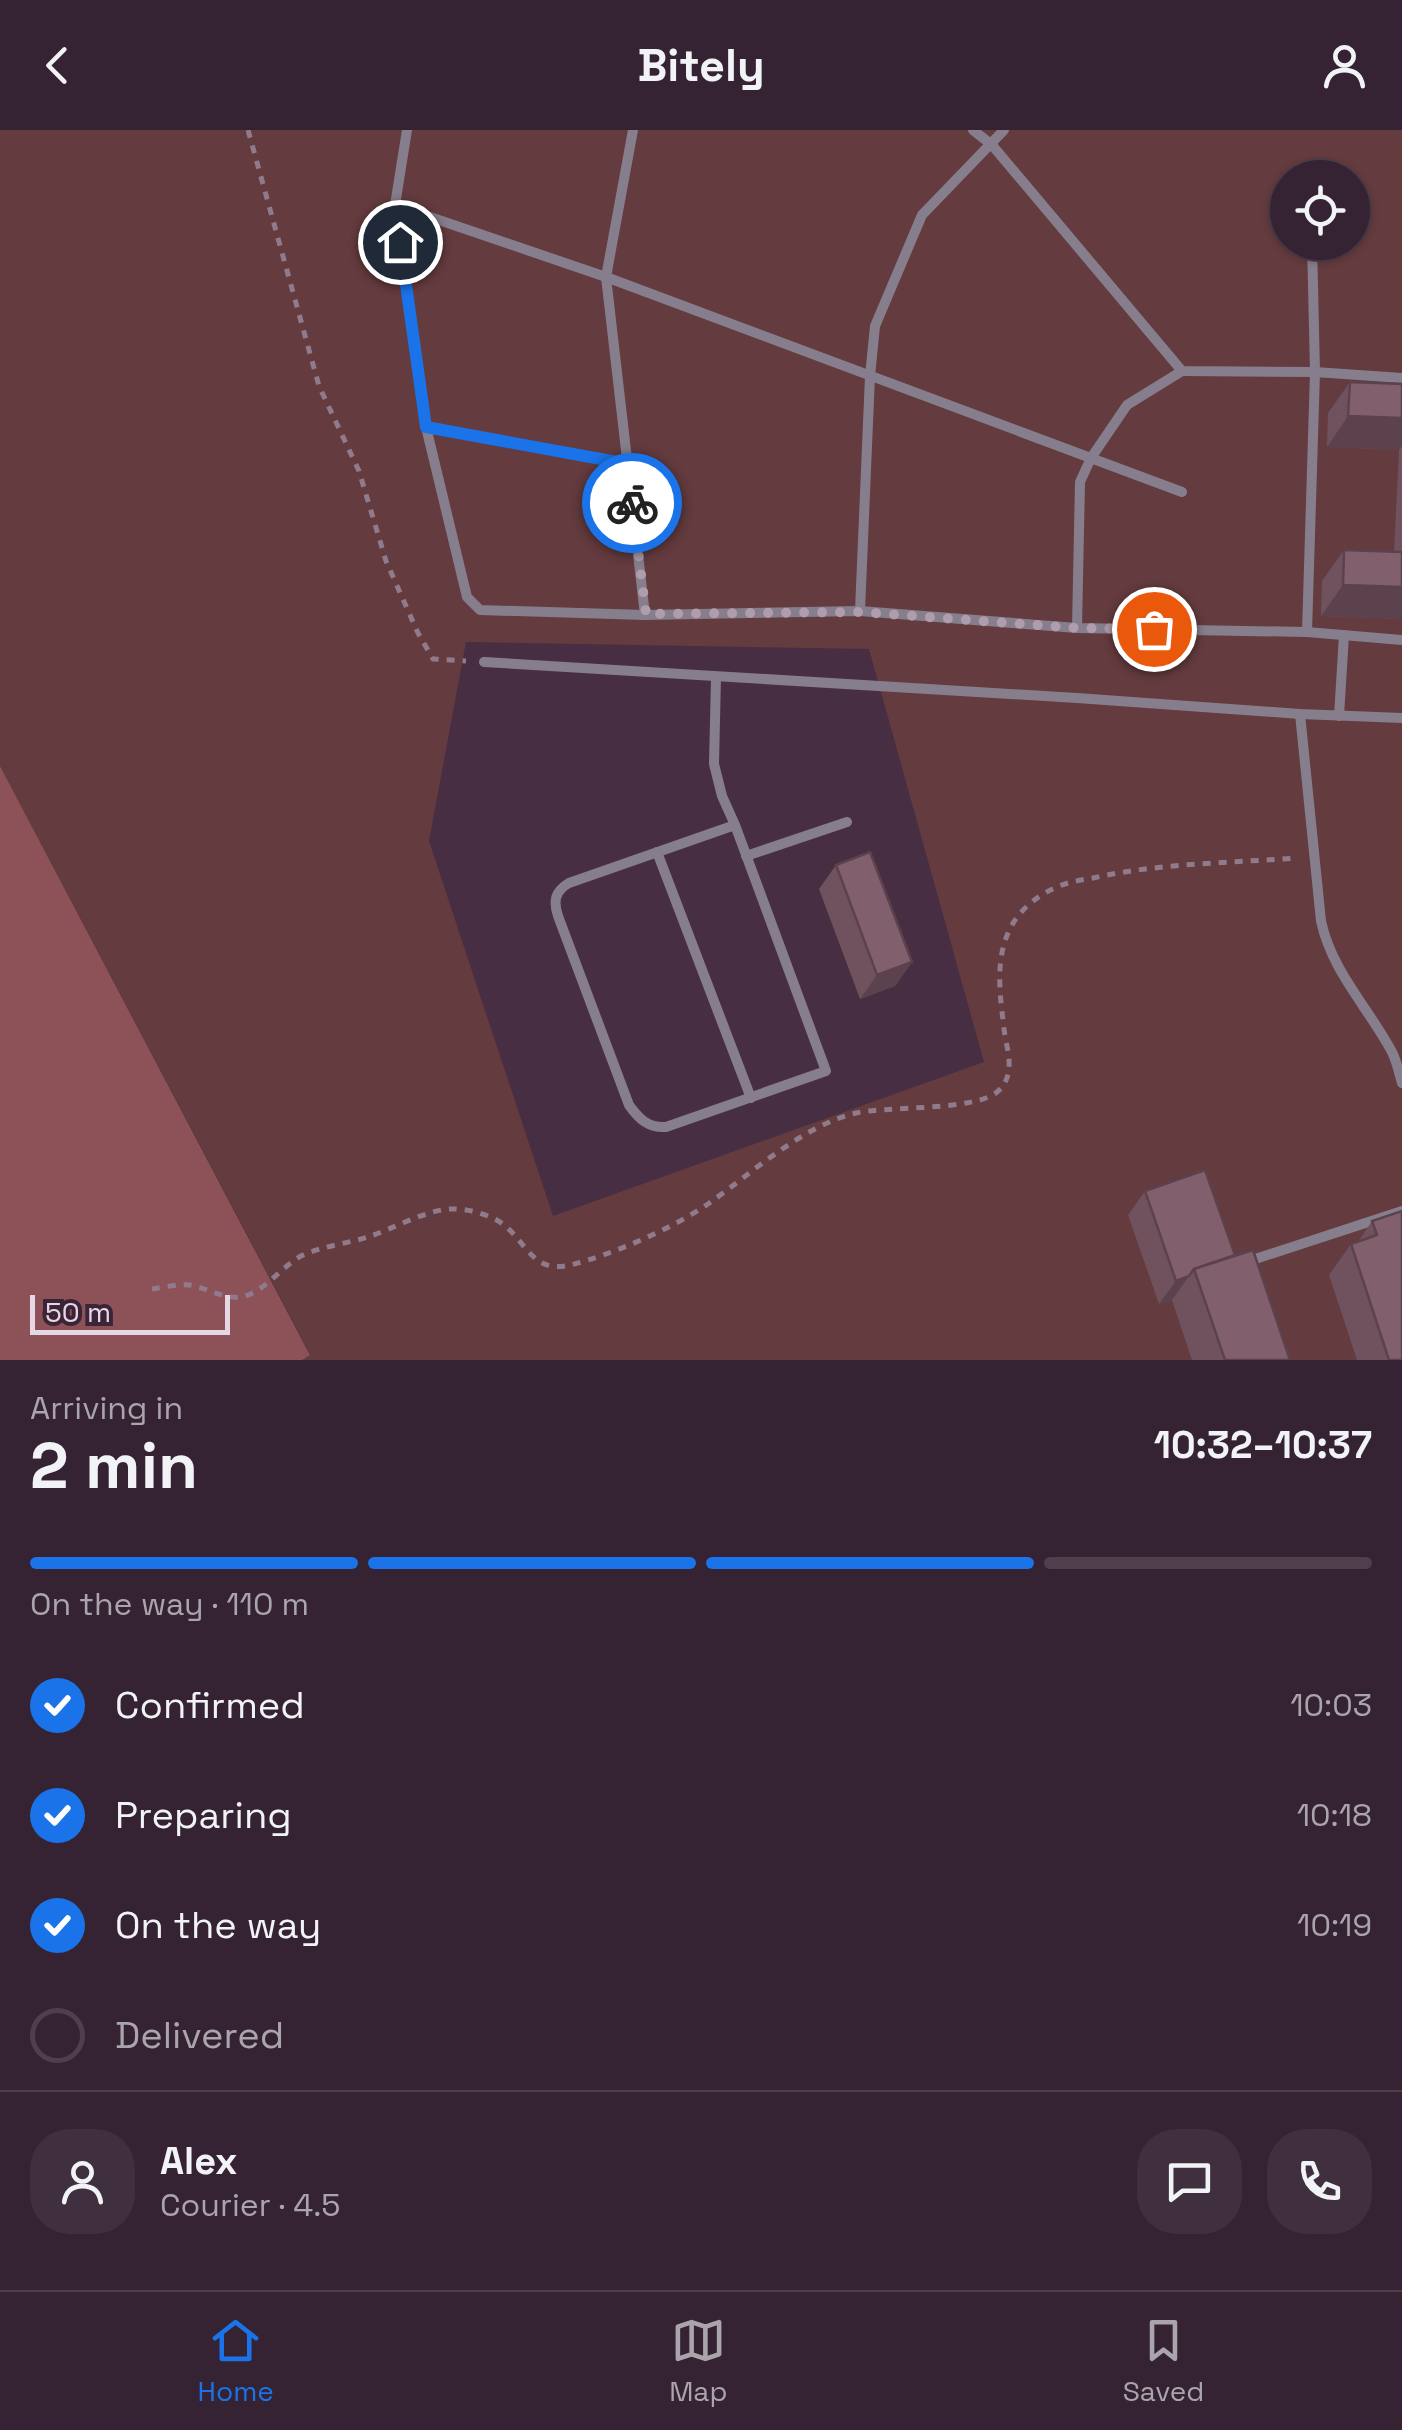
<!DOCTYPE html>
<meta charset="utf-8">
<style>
:root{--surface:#352232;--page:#402f3e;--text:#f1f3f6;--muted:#aaa4ac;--line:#4f3f4d;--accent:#1a73e8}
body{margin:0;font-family:"Space Grotesk",sans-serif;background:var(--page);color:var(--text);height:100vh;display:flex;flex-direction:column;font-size:38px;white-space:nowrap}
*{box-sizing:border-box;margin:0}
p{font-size:32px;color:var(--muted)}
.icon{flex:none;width:55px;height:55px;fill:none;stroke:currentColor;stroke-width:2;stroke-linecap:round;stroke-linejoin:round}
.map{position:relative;height:1230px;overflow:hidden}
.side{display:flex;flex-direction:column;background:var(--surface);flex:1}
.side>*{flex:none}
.buttons{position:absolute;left:1270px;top:30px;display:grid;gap:20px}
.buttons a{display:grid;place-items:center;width:100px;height:100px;border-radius:50%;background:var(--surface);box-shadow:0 2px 8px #0004,0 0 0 2px var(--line);font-size:50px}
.scale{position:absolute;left:30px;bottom:25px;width:200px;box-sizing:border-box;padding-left:10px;border:5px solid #e7d7e4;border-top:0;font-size:28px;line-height:35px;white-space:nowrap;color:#e7d7e4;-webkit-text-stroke:8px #3c2438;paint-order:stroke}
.pin{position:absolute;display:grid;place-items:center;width:85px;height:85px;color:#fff;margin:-42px;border:5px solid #fff;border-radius:50%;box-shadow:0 2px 10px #0007}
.courier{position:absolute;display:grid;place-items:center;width:100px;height:100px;margin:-50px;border:8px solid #1a73e8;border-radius:50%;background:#fff;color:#222;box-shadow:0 2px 12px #0007}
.head em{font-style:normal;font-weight:800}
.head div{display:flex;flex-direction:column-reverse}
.head{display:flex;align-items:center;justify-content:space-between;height:170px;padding:0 30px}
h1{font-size:65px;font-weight:800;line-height:75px}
.bar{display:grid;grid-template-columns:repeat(4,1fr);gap:15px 10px;align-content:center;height:120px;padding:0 30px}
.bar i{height:12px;border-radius:8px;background:var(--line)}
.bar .selected{background:var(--accent)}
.bar p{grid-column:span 4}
.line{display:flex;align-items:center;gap:25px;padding:0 30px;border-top:2px solid var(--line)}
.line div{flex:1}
.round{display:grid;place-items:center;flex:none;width:105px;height:105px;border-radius:40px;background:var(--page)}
ol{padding:0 30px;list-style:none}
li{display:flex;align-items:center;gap:30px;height:110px}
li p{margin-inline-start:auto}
li .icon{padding:10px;border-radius:50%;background:var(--accent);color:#fff;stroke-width:4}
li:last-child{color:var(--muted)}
li i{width:55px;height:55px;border:5px solid var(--line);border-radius:50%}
header{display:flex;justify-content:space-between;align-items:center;height:130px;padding:0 30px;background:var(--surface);font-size:45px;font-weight:800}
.dock{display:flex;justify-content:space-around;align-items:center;height:140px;border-top:2px solid var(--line);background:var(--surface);font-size:28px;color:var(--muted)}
.dock a{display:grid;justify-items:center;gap:5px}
.dock .selected{color:var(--accent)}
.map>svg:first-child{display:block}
.green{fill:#643b3e;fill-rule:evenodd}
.forest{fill:#8c5257}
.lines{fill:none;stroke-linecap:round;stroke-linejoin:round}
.path{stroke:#907b8c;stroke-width:5;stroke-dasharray:8 8;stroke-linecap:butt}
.lane{stroke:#867e8c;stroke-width:10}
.wall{fill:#70525e}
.shaded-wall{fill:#5b424c}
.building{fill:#825f6d;stroke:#5b424c;stroke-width:2.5}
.done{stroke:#af9cac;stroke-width:10;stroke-dasharray:0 18}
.route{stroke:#1a73e8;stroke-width:12}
</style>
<header><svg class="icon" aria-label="back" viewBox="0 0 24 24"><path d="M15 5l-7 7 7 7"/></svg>Bitely<svg class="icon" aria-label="person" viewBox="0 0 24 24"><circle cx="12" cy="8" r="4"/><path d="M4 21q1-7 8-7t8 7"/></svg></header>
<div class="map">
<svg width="1402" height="1230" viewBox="0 0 1402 1230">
<rect width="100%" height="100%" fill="#472e43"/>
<path class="green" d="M0 0H1402V1230H302L310 1224 0 636ZM1288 48H1352V112H1288ZM466 512 869 519 984 932 553 1086 429 711Z"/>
<polygon class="forest" points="0,636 310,1225 302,1230 0,1230"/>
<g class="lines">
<g class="path">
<polyline points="248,0 319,256 359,341 386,431 418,503 433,529 466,531"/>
<path d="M152 1159C164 1157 178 1154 190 1155 209 1158 228 1173 248 1165 269 1157 283 1135 303 1125 320 1117 349 1113 368 1107 393 1099 429 1078 454 1079 469 1079 492 1085 504 1095 527 1113 533 1144 570 1135 612 1125 673 1098 708 1074 752 1043 802 996 856 983 887 976 975 981 997 962 1017 945 1007 921 1004 899 1000 864 994 827 1012 795 1022 778 1038 765 1057 757 1068 752 1081 750 1093 748 1160 733 1229 733 1296 728"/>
</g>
<g class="lane">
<polyline points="407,0 395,75 426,297 467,467 480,480 645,485 860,481 1077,498 1307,502 1402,510"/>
<polyline points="633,0 606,147 645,485"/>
<polyline points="973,0 992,15 1182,241 1315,242 1312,112"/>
<polyline points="1310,42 1310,48"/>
<polyline points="395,75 606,147 1182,362"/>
<polyline points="426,297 628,334"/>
<polyline points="860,481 870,246 875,196 922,85 1004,0"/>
<polyline points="1077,498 1080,352 1091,328 1127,275 1182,241"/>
<polyline points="1307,502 1315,242 1402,248"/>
<polyline points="484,532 1077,568 1300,584 1402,588"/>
<path d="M716 547 714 634 722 666 735 695 826 941 666 997C648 998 639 989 629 975L558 786C553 771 555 761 569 753L735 695"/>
<path d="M1300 584 1321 791C1332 842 1368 877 1392 922 1397 932 1399 943 1402 953"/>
<polyline points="1339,586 1344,505"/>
<polyline points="657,722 751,968"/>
<polyline points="746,726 847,692"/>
<polyline points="1246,1132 1402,1081"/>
</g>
</g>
<g class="wall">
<polygon points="1350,252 1402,254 1402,489 1321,486 1322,451 1344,420 1394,422 1399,320 1327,317 1328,283"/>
<polygon points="836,735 912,832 895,856 860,869 819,759"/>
<polygon points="1145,1061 1235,1125 1290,1230 1192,1230 1172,1170 1159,1174 1128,1085"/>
<polygon points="1402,1081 1402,1230 1357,1230 1329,1145 1351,1114 1358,1112 1372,1091"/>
</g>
<g class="shaded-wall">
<polygon points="1348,286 1402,288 1402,316 1399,320 1327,317"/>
<polygon points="1343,455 1402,457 1402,489 1321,486"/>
<polygon points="912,832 895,856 860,869 877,845"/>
<polygon points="1189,1146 1172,1170 1159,1174 1176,1151"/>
</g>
<g class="building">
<polygon points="1350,252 1402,254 1402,288 1348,286"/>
<polygon points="1344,420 1402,422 1402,457 1343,455"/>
<polygon points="870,722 912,832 877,845 836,735"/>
<polygon points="1205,1040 1235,1125 1194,1139 1189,1146 1176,1151 1145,1061"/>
<polygon points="1402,1081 1402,1230 1389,1230 1351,1114 1377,1105 1372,1091"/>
<polygon points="1253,1120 1290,1230 1225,1230 1194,1139"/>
</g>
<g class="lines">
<polyline class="done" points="632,373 646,484 860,482 1077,498 1154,499"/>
<polyline class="route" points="400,112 426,297 628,334 632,373"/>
</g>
</svg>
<div class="buttons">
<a><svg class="icon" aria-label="locate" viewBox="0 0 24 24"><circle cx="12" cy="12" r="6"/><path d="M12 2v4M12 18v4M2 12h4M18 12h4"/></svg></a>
</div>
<div class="scale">50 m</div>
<div class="pin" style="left:1154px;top:499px;background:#ea580c"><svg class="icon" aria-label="bag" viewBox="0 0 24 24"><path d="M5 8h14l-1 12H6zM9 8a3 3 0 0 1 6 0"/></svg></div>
<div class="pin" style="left:400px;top:112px;background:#1f2937"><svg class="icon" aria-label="home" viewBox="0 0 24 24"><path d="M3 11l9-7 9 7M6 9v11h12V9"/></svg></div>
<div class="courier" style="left:632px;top:373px"><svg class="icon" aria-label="bike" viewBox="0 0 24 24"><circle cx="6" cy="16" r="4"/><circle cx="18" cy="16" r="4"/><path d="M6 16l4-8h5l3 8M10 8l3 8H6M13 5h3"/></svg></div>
</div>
<section class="side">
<div class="head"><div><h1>2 min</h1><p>Arriving in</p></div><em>10:32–10:37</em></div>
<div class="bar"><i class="selected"></i><i class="selected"></i><i class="selected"></i><i></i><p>On the way · 110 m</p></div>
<ol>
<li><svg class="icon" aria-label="check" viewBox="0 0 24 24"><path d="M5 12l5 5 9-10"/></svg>Confirmed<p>10:03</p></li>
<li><svg class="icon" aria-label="check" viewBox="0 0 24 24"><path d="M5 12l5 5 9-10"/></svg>Preparing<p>10:18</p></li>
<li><svg class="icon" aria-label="check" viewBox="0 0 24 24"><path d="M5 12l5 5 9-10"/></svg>On the way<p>10:19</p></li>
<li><i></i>Delivered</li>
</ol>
<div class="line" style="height:180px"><a class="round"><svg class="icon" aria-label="person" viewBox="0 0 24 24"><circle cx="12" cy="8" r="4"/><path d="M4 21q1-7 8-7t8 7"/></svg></a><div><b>Alex</b><p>Courier · 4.5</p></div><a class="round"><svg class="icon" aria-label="chat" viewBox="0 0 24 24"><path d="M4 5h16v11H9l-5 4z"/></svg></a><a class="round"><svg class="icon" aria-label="phone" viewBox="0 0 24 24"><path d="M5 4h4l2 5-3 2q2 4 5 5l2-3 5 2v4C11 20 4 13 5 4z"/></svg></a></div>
</section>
<nav class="dock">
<a class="selected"><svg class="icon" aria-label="home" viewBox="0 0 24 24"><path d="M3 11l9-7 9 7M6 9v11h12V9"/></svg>Home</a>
<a><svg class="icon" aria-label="map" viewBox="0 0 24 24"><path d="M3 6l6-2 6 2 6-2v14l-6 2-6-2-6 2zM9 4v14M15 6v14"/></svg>Map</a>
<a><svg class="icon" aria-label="saved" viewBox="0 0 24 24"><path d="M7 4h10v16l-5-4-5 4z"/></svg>Saved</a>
</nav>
